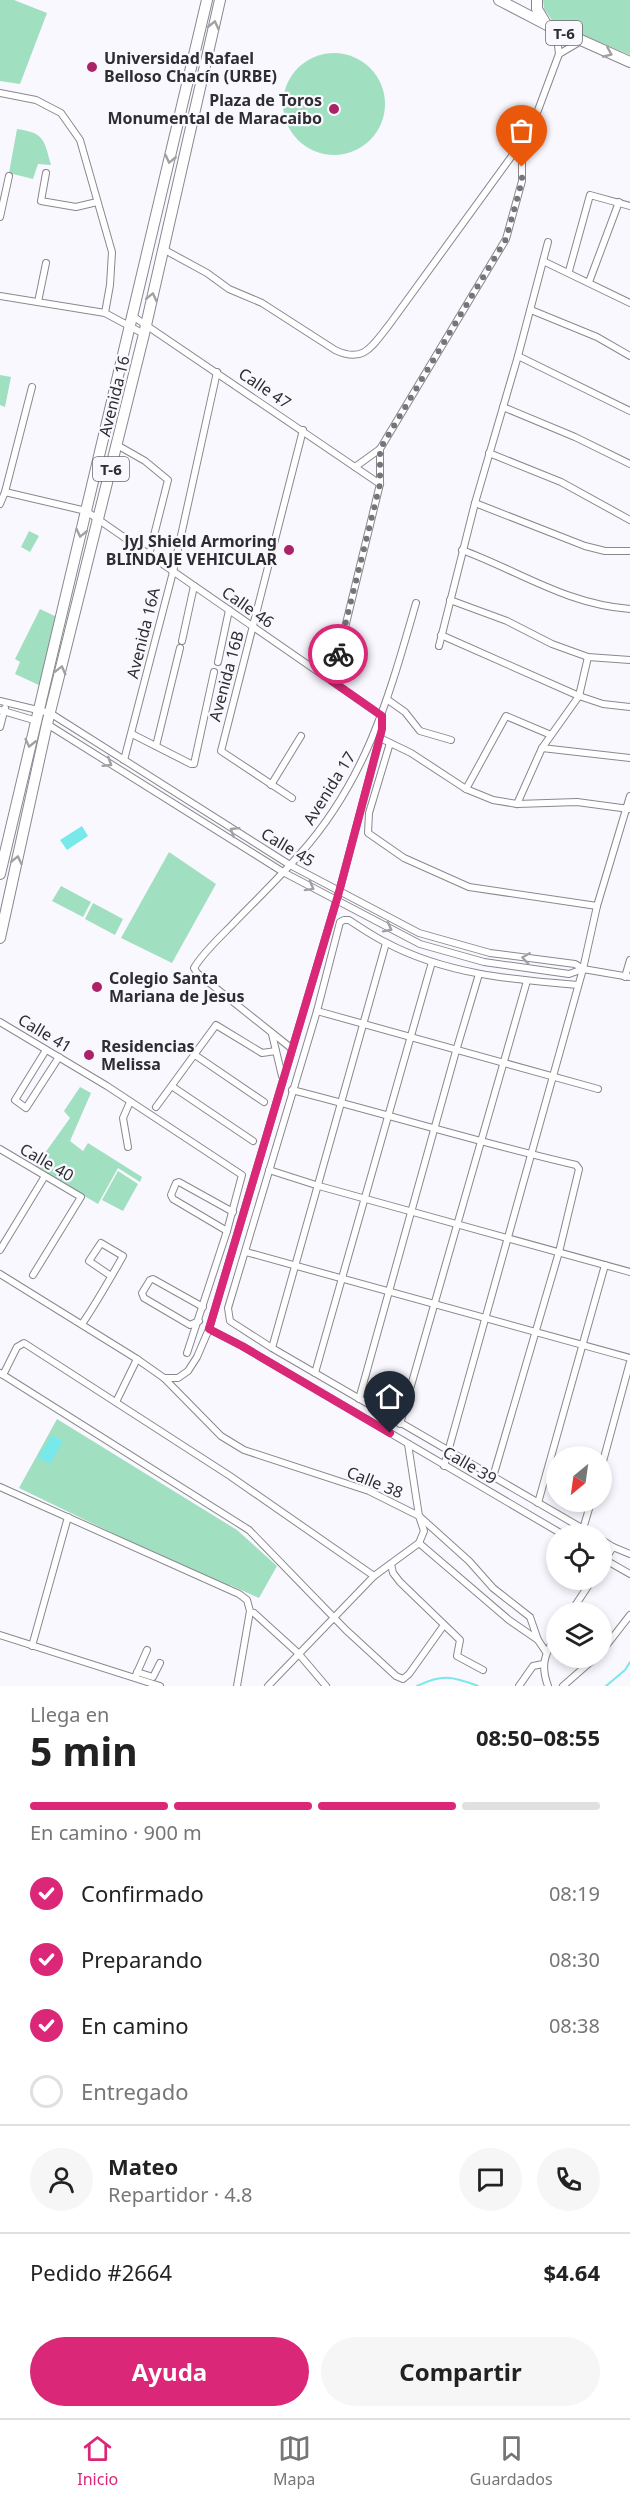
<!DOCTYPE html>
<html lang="es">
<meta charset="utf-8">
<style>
:root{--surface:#fff;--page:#f6f6f6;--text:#222;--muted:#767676;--line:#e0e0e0;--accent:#db2777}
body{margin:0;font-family:"Noto Sans",sans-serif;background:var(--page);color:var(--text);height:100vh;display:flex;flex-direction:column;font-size:22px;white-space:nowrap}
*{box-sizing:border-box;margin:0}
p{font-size:20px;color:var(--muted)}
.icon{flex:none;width:33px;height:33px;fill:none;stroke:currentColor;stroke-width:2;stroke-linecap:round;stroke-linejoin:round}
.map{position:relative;height:1686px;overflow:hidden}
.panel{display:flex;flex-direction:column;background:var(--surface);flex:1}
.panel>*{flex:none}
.needle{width:39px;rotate:209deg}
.buttons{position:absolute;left:546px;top:1446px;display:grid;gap:12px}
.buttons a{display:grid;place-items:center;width:66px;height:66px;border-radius:50%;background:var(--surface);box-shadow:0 3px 9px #0003;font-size:30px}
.pin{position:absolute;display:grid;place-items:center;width:51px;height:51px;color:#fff;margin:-62px -26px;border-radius:50% 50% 50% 0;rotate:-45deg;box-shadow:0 0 6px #0007}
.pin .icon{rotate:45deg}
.courier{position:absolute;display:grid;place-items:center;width:60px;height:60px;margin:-30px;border:4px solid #db2777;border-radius:50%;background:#fff;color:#222;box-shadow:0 2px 8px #0007}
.headline em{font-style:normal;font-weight:700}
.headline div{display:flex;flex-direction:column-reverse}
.headline{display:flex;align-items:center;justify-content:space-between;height:102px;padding:0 30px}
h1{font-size:39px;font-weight:700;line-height:45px}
.bar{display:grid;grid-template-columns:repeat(4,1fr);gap:9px 6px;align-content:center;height:72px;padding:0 30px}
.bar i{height:8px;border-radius:4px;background:var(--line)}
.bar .on{background:var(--accent)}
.bar p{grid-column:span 4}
.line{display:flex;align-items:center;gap:15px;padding:0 30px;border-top:2px solid var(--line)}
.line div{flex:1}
.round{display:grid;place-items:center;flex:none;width:63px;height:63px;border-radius:32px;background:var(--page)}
ol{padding:0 30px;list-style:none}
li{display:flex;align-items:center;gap:18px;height:66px}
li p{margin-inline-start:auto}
li .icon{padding:6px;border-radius:50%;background:var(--accent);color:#fff;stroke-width:4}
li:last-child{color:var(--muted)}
li i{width:33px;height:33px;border:3px solid var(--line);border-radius:50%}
.cta{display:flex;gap:12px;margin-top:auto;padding:12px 30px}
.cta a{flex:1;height:69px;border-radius:36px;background:var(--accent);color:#fff;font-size:24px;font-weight:700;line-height:69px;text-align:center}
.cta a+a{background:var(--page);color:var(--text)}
.tabs{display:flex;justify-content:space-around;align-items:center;height:84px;border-top:2px solid var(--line);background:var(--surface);font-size:16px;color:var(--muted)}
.tabs a{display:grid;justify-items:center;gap:3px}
.tabs .on{color:var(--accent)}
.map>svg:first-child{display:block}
.green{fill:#a1dfc1}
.water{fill:#78e9ea}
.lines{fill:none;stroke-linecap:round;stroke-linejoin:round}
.stream{stroke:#78e9ea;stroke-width:2}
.minor-casing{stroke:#8a888f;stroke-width:8}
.trunk-casing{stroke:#8a888f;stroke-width:12}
.minor{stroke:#fff;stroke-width:6}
.trunk{stroke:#fff;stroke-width:10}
.oneway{stroke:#a1a0a2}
.done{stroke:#757478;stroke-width:6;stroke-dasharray:0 10.8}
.route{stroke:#db2777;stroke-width:8}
.poi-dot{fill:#ab2266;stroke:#faf8ff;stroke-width:2}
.labels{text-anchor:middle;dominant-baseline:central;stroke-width:4.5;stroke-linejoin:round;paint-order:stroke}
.shield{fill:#faf8ff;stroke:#6b6a6e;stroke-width:1.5}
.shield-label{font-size:15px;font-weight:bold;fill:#2e2d30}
.poi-label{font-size:16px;font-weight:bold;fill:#2e2d30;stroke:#faf8ff;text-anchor:start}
.street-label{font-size:16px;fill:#2e2d30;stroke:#faf8ff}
</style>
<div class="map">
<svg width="630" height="1686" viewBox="0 0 630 1686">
<rect width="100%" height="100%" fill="#faf8ff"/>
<g class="green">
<polygon points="0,0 14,0 47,13 20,84 0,81"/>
<polygon points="543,0 630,0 630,55 554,23 544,9"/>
<circle cx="334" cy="104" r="51"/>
<path d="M17 129C45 133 44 140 51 165L38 164 33 179 9 173Z"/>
<polygon points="0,375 11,377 5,407 0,405"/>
<polygon points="29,531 39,536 30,552 21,547"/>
<polygon points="40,609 59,618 43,687 15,674 20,662 15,659"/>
<polygon points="169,852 216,884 172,963 121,938"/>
<polygon points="61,886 91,902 83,917 52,901"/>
<polygon points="93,903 123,919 115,935 85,919"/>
<polygon points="80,1087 91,1093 70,1141 83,1151 88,1143 142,1177 140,1182 118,1168 98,1204 35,1167 70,1118 64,1111"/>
<polygon points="118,1171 138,1184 123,1211 102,1200"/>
<polygon points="57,1419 237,1530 277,1566 259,1598 230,1585 228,1588 196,1574 196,1571 195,1573 19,1488"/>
</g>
<g class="water">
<polygon points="82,826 88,836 67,850 60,840"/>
<polygon points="52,1435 63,1441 50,1464 38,1457"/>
</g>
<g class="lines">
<g class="stream">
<path d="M417 1686C442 1674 452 1676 478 1686"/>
<polyline points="606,1686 625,1670 630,1662"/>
</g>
<defs>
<g id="minor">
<polyline points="559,54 581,41"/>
<polyline points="0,93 36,100 61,113 80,140 112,252 110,285 105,313 144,334"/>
<polyline points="46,173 41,201 76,207 97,202"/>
<polyline points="0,217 9,176"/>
<path d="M163 249 207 273 229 289 262 303 335 350C364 364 372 346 389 325L514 153H522"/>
<polyline points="543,261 630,303"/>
<polyline points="569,271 590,195 630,206"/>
<polyline points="589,282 619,202"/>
<polyline points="0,296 105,313"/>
<polyline points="38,302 46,263"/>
<polyline points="531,310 597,337 630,356"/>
<polyline points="134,317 380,484"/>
<polyline points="518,356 630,411"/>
<polyline points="503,407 575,437 630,464"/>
<polyline points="117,445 145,461 168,480 149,555"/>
<polyline points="489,453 561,482 630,520"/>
<polyline points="355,467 380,449 506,239 522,181 522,153 559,54 556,29"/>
<polyline points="5,492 32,387"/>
<polyline points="475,503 585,546 605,551 630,551"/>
<polyline points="0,504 5,492 86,511 382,716"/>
<path d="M462 550C521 572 566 604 630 609"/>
<polyline points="450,600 507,621 552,644 588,657 630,660"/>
<polyline points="441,635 579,696 603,704 630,707"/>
<polyline points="182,641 194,586"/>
<polyline points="439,646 475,503 518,356 548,242"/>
<polyline points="218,662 229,610"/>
<polyline points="332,681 380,484 380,449"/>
<polyline points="388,700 405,712 420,731 451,740"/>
<polyline points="0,701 50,713 290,865 419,933 490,953 575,964 583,969 630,977"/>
<polyline points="0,710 37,721"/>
<polyline points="47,724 283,872 420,944 484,962 569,974 583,969"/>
<polyline points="0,727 5,708"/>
<polyline points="132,734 191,764 194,764 214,672"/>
<polyline points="380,738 411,753 466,789 493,800 517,804 577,802 629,809"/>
<polyline points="390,743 369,813 368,833 404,858 469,887 597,906"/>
<polyline points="156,746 180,648"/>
<polyline points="542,748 630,758"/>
<polyline points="124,760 173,572 217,372"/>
<polyline points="271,785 301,736"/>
<polyline points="466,789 506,716 551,735"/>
<polyline points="292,798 221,751 303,430"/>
<polyline points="517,804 542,748 579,696 588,657"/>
<polyline points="625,977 630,960"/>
<path d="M578 985C513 980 444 974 385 942 373 936 361 928 349 920H344L340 922 317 1011 228 1308 230 1321 272 1348 592 1534"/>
<polyline points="317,1011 598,1089"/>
<polyline points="0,1022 107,1086 242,1175 227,1231 187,1353"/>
<polyline points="272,1034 282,1076"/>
<path d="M291 1048 197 973 194 968C203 953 218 939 230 927 253 903 278 879 300 854 367 779 389 696 416 603"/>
<polyline points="46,1050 15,1100 26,1108 59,1057"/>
<polyline points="195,1055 264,1102"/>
<polyline points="173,1087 253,1141"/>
<path d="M292 1090C387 1114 480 1143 576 1165L579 1169 559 1252 493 1477"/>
<polyline points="156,1107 216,1025 262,1053 276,1051"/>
<polyline points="128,1147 123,1118 130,1102"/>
<polyline points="0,1149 81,1197 33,1275"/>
<polyline points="269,1170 319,1186 630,1272"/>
<polyline points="227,1231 173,1199 171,1195 176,1183 179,1182 233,1212"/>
<polyline points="0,1250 45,1176"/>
<polyline points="246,1252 630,1358"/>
<polyline points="0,1274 137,1359 164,1378 178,1378 188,1371 197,1357 209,1329 339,892 380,738 382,716"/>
<polyline points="199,1321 190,1325 144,1298 142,1293 150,1280 153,1279 203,1307"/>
<path d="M82 1324C97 1302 110 1279 123 1256L101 1243 89 1261 111 1276"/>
<polyline points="209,1329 242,1346 562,1534"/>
<polyline points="272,1348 386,943"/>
<polyline points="0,1373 249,1530 346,1630 396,1676 403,1679 409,1674 444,1625"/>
<polyline points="315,1373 432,962"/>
<polyline points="3,1375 17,1347 24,1343 230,1476 374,1576"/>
<polyline points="164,1378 221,1436 244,1450 369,1491 419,1516 469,1561 493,1588 530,1617 538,1640 546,1652"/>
<polyline points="359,1399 456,1051 479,974"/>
<polyline points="116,1402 137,1359"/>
<polyline points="400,1424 527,981"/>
<polyline points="602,1465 630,1362"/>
<polyline points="444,1466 583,969 597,906 630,796"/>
<polyline points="0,1487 239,1594 247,1600 250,1611 237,1686"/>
<polyline points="538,1503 605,1265"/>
<polyline points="583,1529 591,1502"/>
<polyline points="602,1540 613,1547 602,1564"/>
<polyline points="419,1543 509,1620 538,1640"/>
<polyline points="613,1547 630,1554"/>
<polyline points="602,1558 630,1574"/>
<polyline points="391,1564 393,1573 400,1582 460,1640 457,1656 483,1670"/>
<polyline points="571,1612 592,1580"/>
<polyline points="254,1613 298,1653 326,1686"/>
<polyline points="0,1635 160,1686"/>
<polyline points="32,1646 68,1517"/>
<polyline points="602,1651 630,1615"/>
<polyline points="137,1672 153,1677 160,1663"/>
<polyline points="136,1675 147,1650"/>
<polyline points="268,1686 374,1576 419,1543 424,1531 419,1516 408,1444"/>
<polyline points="519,1686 533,1666 543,1664"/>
<path d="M548 1686C540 1665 545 1654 556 1635"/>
<polyline points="563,1686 595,1658"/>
</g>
<g id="trunk">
<polyline points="499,0 547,25 630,62"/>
<polyline points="537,0 537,9 546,24"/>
<polyline points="0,874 207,0"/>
<polyline points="0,938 47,724 144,334 220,0"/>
</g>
</defs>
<use href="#minor" class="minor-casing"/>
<use href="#trunk" class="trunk-casing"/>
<use href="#minor" class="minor"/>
<use href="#trunk" class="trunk"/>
</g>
<defs><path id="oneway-chevron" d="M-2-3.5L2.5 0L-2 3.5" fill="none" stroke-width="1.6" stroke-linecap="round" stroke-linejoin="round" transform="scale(1.5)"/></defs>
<g class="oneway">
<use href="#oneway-chevron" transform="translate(214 25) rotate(-77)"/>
<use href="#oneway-chevron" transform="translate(608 53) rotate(23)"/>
<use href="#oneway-chevron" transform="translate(170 159) rotate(103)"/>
<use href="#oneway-chevron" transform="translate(152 297) rotate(-77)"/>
<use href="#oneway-chevron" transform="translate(81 533) rotate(103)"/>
<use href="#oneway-chevron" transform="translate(61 670) rotate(-76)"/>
<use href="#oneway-chevron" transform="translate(30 743) rotate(103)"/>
<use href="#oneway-chevron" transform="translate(108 763) rotate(32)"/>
<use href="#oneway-chevron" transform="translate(234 831) rotate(-148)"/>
<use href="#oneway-chevron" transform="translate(17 860) rotate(-77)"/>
<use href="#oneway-chevron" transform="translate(310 887) rotate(29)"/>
<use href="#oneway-chevron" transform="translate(388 928) rotate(27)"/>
<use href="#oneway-chevron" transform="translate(526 958) rotate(-172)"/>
</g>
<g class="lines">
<polyline class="done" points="338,654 380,484 380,449 506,239 522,181 522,167"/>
<polyline class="route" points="338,654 332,681 382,716 382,729 339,892 209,1329 242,1346 390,1433"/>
</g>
<g class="poi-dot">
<circle cx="92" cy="67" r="6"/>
<circle cx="334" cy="109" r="6"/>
<circle cx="289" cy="550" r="6"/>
<circle cx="97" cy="987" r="6"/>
<circle cx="89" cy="1055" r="6"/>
</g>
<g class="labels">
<g class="shield">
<rect x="546" y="21" width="36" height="24" rx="4.5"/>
<rect x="93" y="457" width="36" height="24" rx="4.5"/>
</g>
<g class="shield-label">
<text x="564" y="33">T-6</text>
<text x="111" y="469">T-6</text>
</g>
<g class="poi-label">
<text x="104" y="58">Universidad Rafael<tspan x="104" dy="18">Belloso Chacín (URBE)</tspan></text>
<text x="322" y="100" text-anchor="end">Plaza de Toros<tspan x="322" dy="18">Monumental de Maracaibo</tspan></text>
<text x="277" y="541" text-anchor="end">JyJ Shield Armoring<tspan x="277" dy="18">BLINDAJE VEHICULAR</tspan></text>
<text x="109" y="978">Colegio Santa<tspan x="109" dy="18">Mariana de Jesus</tspan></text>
<text x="101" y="1046">Residencias<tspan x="101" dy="18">Melissa</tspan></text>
</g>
<g class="street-label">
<text transform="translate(265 388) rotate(34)">Calle 47</text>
<text transform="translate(114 396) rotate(-76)">Avenida 16</text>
<text transform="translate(248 607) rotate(35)">Calle 46</text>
<text transform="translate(143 633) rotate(-76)">Avenida 16A</text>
<text transform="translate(226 676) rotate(-75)">Avenida 16B</text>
<text transform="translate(329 788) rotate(-58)">Avenida 17</text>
<text transform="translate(288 847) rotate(31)">Calle 45</text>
<text transform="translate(45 1033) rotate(31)">Calle 41</text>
<text transform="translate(47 1162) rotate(30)">Calle 40</text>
<text transform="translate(470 1465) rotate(30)">Calle 39</text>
<text transform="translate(375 1482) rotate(22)">Calle 38</text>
</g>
</g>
</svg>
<div class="buttons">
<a><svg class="needle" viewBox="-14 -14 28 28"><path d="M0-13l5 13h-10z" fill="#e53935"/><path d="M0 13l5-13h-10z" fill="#767676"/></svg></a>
<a><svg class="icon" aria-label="locate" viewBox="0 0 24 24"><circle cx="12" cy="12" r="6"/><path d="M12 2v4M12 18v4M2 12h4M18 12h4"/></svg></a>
<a><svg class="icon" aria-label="layers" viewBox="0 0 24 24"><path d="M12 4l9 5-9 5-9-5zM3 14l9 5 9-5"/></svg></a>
</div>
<div class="pin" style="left:522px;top:167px;background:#ea580c"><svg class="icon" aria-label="bag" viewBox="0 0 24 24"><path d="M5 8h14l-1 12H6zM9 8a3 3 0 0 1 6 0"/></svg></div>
<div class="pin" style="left:390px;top:1433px;background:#1f2937"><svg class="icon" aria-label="home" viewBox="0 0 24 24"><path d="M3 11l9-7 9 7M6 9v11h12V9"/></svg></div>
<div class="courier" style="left:338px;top:654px"><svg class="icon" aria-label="bike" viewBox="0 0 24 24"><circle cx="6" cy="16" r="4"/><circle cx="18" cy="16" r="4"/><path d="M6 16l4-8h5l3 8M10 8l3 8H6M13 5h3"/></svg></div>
</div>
<section class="panel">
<div class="headline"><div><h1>5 min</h1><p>Llega en</p></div><em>08:50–08:55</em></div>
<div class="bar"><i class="on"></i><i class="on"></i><i class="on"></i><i></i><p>En camino · 900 m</p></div>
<ol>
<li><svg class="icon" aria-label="check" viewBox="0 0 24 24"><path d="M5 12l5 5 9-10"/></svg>Confirmado<p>08:19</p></li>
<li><svg class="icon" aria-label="check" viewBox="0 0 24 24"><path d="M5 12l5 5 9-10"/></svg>Preparando<p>08:30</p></li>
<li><svg class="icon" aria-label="check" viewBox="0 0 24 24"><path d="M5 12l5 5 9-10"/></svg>En camino<p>08:38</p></li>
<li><i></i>Entregado</li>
</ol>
<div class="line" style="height:108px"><a class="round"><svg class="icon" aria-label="person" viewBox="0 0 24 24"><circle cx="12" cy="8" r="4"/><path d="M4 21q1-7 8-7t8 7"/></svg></a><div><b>Mateo</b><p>Repartidor · 4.8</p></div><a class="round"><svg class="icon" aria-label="chat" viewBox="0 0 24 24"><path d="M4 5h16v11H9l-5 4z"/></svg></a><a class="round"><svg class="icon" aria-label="phone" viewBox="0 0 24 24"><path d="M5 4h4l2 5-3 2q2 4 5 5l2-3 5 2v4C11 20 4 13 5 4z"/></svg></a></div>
<div class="line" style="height:78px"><div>Pedido #2664</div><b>$4.64</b></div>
<div class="cta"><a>Ayuda</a><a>Compartir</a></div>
</section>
<nav class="tabs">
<a class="on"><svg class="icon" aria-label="home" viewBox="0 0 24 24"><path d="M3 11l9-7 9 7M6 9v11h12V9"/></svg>Inicio</a>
<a><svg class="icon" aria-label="map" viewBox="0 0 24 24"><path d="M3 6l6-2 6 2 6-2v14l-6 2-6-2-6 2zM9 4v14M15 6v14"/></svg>Mapa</a>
<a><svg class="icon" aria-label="saved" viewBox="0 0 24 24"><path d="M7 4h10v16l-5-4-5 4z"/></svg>Guardados</a>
</nav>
